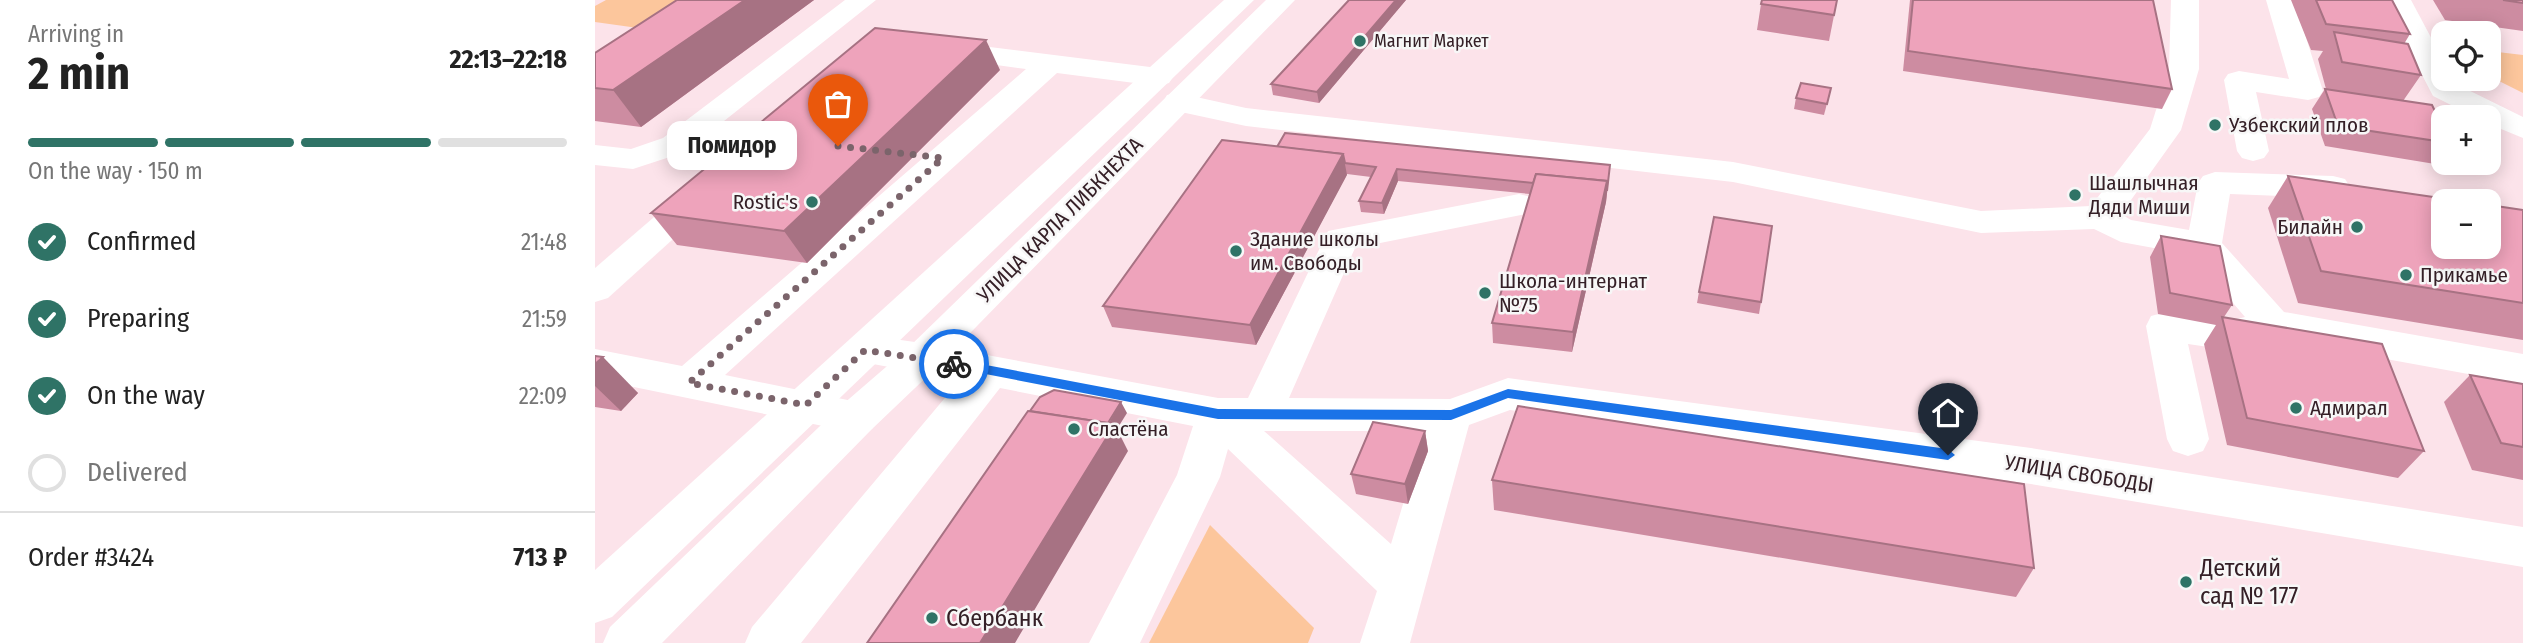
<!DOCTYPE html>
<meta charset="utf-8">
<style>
:root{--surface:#fff;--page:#f6f6f6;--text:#222;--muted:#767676;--line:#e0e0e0;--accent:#2f7366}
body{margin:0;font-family:"Fira Sans Condensed",sans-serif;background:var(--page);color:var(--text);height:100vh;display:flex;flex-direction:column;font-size:26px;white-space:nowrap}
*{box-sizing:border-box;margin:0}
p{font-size:23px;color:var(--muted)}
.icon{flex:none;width:38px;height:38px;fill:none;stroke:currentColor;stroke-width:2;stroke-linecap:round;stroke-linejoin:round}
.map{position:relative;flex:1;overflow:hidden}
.panel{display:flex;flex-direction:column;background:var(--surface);width:595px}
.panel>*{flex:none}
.buttons{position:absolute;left:1836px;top:21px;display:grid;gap:14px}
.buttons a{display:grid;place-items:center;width:70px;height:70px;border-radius:14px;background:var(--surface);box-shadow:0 4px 18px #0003;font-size:35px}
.pin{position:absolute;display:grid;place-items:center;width:60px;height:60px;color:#fff;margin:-72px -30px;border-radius:50% 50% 50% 0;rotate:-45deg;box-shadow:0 0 7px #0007}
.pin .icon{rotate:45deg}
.courier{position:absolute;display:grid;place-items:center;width:70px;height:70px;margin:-35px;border:5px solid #1a73e8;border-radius:50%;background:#fff;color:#222;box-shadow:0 2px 9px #0007}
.bubble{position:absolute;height:49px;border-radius:14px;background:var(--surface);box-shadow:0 4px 18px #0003;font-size:23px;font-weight:700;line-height:49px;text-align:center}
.headline em{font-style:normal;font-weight:700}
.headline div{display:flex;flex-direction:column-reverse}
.headline{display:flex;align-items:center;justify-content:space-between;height:119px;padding:0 28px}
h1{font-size:46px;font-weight:700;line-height:52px}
.bar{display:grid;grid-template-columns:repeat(4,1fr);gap:10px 7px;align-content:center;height:84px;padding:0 28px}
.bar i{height:9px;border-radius:5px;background:var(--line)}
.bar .selected{background:var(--accent)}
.bar p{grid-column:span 4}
.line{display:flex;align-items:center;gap:18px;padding:0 28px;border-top:2px solid var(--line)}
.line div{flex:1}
ol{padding:0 28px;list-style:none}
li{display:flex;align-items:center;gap:21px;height:77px}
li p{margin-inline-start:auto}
li .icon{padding:7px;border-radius:50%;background:var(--accent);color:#fff;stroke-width:4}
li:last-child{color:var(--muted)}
li i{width:38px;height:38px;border:4px solid var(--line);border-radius:50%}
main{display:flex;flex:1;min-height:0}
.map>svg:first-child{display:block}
.green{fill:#fcc69c}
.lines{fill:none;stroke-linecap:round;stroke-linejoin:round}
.minor{fill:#fff;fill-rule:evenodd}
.major{fill:#fff;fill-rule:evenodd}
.wall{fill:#cd8ca1}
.shaded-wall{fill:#a77283}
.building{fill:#eea3bb;stroke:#a77283;stroke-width:2}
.route{fill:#1a73e8}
.done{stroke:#7b646b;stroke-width:7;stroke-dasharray:0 12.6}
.poi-dot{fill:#2f7366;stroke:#f7f7f7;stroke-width:2.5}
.labels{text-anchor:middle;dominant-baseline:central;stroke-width:5;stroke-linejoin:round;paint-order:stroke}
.far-poi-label{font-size:18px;fill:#352027;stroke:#f7f7f7;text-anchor:start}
.poi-label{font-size:21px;fill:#352027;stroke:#f7f7f7;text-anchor:start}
.street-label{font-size:21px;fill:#352027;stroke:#f7f7f7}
.near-poi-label{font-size:24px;fill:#352027;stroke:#f7f7f7;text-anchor:start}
</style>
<main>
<section class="panel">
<div class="headline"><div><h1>2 min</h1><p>Arriving in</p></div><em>22:13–22:18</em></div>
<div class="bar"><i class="selected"></i><i class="selected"></i><i class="selected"></i><i></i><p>On the way · 150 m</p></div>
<ol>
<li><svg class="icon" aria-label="check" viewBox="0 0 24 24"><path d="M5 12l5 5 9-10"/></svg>Confirmed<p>21:48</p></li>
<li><svg class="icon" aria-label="check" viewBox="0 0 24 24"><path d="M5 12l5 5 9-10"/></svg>Preparing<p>21:59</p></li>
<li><svg class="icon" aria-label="check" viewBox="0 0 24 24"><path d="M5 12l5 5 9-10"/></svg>On the way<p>22:09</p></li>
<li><i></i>Delivered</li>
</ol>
<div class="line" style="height:91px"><div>Order #3424</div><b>713 ₽</b></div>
</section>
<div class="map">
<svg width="1928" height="643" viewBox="0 0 1928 643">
<rect width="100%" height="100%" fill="#fce3ea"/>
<g class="green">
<polygon points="11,0 87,0 43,28 0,22 0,6"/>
<polygon points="1894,51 1928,55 1928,93 1894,76"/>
<polygon points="615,525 719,628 713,643 554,643"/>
</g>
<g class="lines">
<g class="minor">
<polygon points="250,0 281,0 90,152 38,169 0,165 0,145 36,149 68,138"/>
<path d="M1576 0H1604V69L1586 130 1526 214 1536 220 1594 230 1603 183 1608 176 1620 172 1738 176 1750 179 1755 187 1750 195 1738 198 1635 194 1627 243 1689 312 1928 354V384L1676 338 1634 350 1593 344 1614 439 1608 451 1593 456 1578 451 1572 439 1551 326 1556 316C1587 307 1618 326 1650 317L1597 255 1526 242 1499 229 1386 233 1138 182 651 126 572 109 568 102 572 95 583 93 651 108 1138 162 1386 211 1496 206 1555 129 1574 69Z"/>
<polygon points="1671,0 1699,0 1728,91 1724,97 1713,100 1661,92 1674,151 1669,158 1658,161 1647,158 1642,151 1629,80 1633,74 1644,71 1694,79"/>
<polygon points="1788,0 1816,0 1848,60 1848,79 1858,79 1861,84 1928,117 1928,138 1894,124 1894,117 1880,117 1838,96"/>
<polygon points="346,41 563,68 574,71 578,77 574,83 563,86 462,73 130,375 277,405 283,417 277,429 262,433 0,379 0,349 87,366 431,69 336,56 332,50 336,44"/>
<polygon points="107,183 119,186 124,194 119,202 13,298 0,302 0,268 95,186"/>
<path d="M924 194 936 197 941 205 936 213 760 248 694 398 855 399 913 378 1436 448 1928 527V567L1436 484 915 410 874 425 815 643H765L782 591 633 449 625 477 545 643H494L582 475 598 426 405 388 206 643H150L157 627 365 380 256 360 250 350 256 340 270 335 327 343 623 398H653L733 231ZM669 431H830L796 544Z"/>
</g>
<g class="major">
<polygon points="629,0 659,0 17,617 0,623 0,570"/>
<polygon points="671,0 700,0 341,368 277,429 67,643 8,643 15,627 247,405 313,348"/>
</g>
</g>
<g class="wall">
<polygon points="82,0 219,0 46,127 0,121 0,53"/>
<polygon points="754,0 811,0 724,103 678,95 676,84"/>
<polygon points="1242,0 1234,41 1162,30 1166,4"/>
<polygon points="1315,0 1558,0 1577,89 1567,109 1308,71"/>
<polygon points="1696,0 1797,0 1815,34 1809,44 1826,75 1808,101 1848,128 1848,153 1840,164 1730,146 1717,109 1730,89 1763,94 1731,89 1723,59 1728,51 1716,50"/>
<polygon points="1838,0 1928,0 1928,31 1850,20"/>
<polygon points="405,70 212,263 82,245 56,213"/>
<polygon points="1236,88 1229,115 1199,109 1201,98"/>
<polygon points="682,147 1014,177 1011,202 977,352 898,343 897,323 935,194 803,181 789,214 766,212 764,201 776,177 752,174 661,345 517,327 508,306"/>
<polygon points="1693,176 1928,210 1928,340 1703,303 1673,208"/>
<polygon points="1566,236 1637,305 1629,317 1829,451 1803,478 1632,445 1609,344 1621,325 1563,314 1555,257"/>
<polygon points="1104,292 1166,302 1164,314 1102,303"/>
<polygon points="0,356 43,393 26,411 0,407"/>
<polygon points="1875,375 1928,384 1928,480 1877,470 1849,402"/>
<polygon points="830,431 833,451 813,504 761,494 756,474"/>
<polygon points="897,480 1439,568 1421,597 899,510"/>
</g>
<g class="shaded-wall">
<polygon points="150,0 219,0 46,127 18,90"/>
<polygon points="801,0 811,0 724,103 722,92"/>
<polygon points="391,40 405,70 212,263 189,231"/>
<polygon points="748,154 752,175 661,345 655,325"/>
<polygon points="1015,165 1011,202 977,352 978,332"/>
<polygon points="802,169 803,181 789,214 787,203"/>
<polygon points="8,357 43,393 26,411 0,386 0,364"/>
<polygon points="526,402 532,413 522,429 533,451 420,643 385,643"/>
<polygon points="830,431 833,451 813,504 810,484"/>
</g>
<g class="building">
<polygon points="82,0 150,0 18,90 0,88 0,53"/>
<polygon points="754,0 801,0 722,92 676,84"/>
<polygon points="1167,0 1242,0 1239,15 1166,4"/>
<polygon points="1318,0 1558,0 1577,89 1313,51"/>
<polygon points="1721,0 1797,0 1815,34 1731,24"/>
<polygon points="1908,0 1928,0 1928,3"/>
<polygon points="280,28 391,40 189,231 56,213"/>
<polygon points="1739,32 1813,44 1826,75 1747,62"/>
<polygon points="1206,83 1236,88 1232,104 1201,98"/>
<polygon points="1730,89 1837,105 1848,128 1848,142 1743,126"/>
<polygon points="690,133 1015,165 1012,191 1012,181 941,174 938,183 802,169 787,203 764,201 781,167 750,163 748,154 682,147"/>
<polygon points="627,140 748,154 655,325 508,306"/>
<polygon points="941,174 1012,181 978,332 897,323"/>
<polygon points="1693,176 1866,201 1848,201 1848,247 1894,247 1894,205 1928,210 1928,303 1726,271"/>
<polygon points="1119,217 1177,226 1166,302 1104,292"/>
<polygon points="1566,236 1625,246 1637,305 1575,293"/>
<polygon points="1627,317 1787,344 1829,451 1652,418"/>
<polygon points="0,356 8,357 0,364"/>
<polygon points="1875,375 1928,384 1928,447 1906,443"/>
<polygon points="459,390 526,402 513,423 435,411 445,397"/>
<polygon points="923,406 1429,484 1439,568 897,480"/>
<polygon points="433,411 520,424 385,643 272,643"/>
<polygon points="778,422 830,431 810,484 756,474"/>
</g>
<polygon class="route" points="359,359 623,409 856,410 913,389 1353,449 1360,455 1353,460 913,398 856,420 623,419 354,367 354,361"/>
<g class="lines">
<polyline class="done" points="243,146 348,158 94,383 211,405 270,350 359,364"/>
</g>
<g class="poi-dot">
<circle cx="765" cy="41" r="7"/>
<circle cx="1620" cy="125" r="7"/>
<circle cx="1480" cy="195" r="7"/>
<circle cx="217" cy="202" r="7"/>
<circle cx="1762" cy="227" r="7"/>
<circle cx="641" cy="251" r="7"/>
<circle cx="1811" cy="275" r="7"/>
<circle cx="890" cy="293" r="7"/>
<circle cx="1701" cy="408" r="7"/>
<circle cx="479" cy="429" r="7"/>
<circle cx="1591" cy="582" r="7"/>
<circle cx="337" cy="618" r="7"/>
</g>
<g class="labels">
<g class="far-poi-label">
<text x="779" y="41">Магнит Маркет</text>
</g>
<g class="poi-label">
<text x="1634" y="125">Узбекский плов</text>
<text x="1494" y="183">Шашлычная<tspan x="1494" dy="24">Дяди Миши</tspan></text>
<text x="203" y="202" text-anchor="end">Rostic's</text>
<text x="1748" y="227" text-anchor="end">Билайн</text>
<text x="655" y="239">Здание школы<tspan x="655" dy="24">им. Свободы</tspan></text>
<text x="1825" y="275">Прикамье</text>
<text x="904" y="281">Школа-интернат<tspan x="904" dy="24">№75</tspan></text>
<text x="1715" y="408">Адмирал</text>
<text x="493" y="429">Сластёна</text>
</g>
<g class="street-label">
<text transform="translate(465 220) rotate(-45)">УЛИЦА КАРЛА ЛИБКНЕХТА</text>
<text transform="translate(1484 474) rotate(9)">УЛИЦА СВОБОДЫ</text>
</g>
<g class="near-poi-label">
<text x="1605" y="568">Детский<tspan x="1605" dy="28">сад № 177</tspan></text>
<text x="351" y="618">Сбербанк</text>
</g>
</g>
</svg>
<div class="buttons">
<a><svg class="icon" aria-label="locate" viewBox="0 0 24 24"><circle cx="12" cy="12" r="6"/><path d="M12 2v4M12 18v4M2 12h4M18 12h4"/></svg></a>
<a>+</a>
<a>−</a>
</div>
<div class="pin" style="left:243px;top:146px;background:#ea580c"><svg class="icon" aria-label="bag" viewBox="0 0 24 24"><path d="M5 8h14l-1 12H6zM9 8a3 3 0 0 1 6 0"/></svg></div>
<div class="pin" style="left:1353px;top:455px;background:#1f2937"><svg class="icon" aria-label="home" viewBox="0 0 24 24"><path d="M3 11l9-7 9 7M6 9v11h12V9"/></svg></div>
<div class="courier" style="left:359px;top:364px"><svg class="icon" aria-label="bike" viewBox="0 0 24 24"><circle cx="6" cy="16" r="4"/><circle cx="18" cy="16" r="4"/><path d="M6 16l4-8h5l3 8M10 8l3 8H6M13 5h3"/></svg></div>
<div class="bubble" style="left:72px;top:121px;width:130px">Помидор</div>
</div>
</main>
